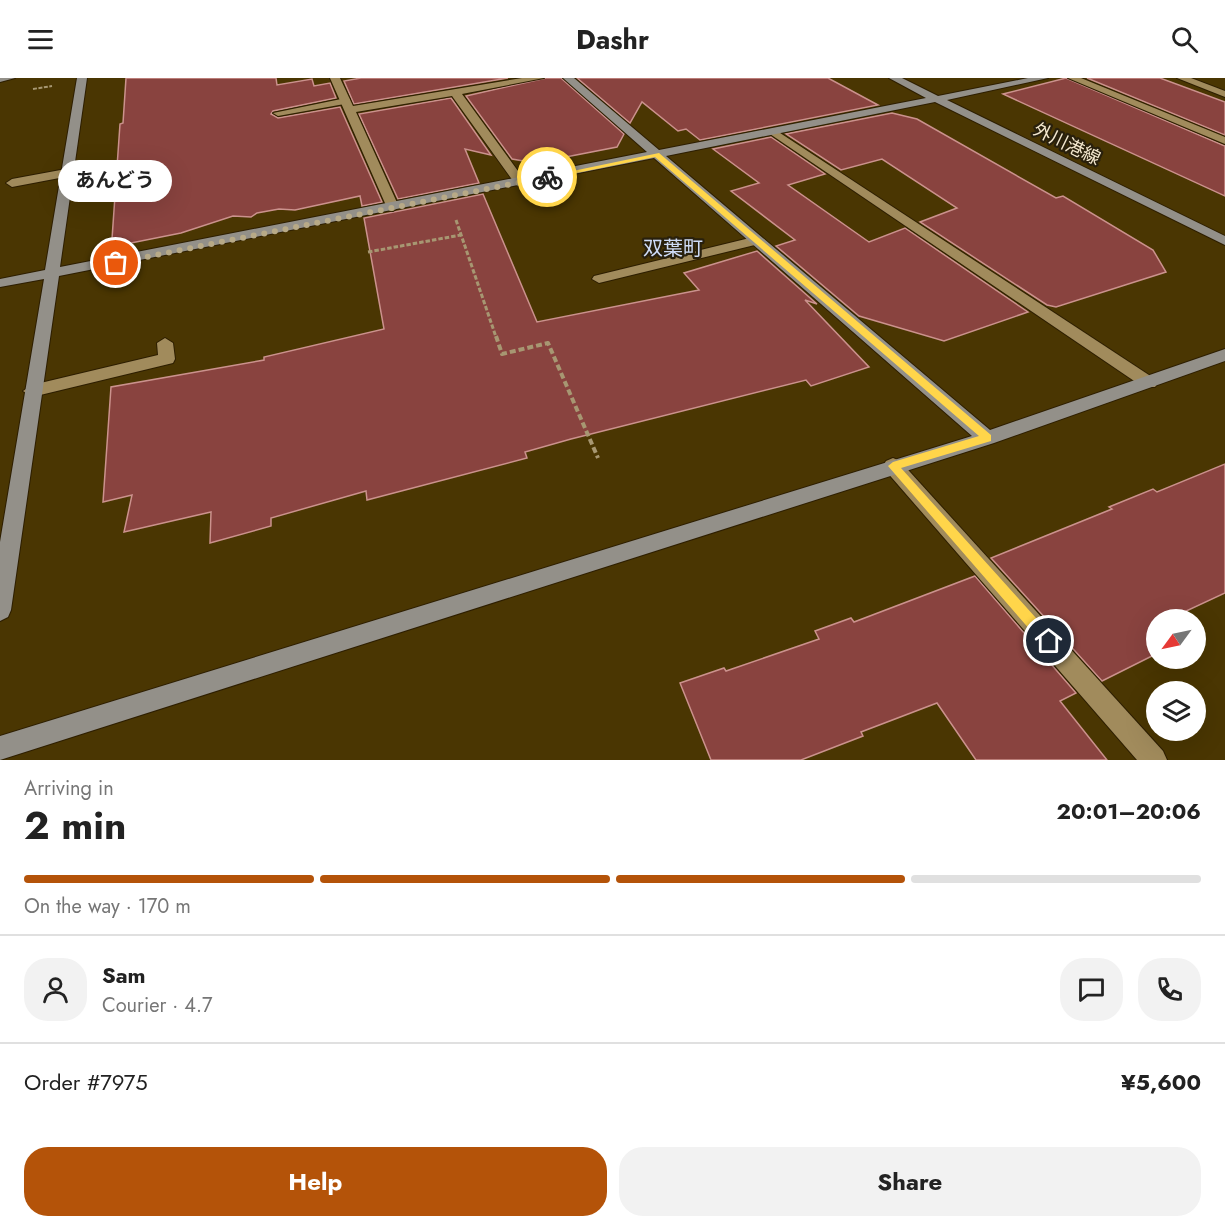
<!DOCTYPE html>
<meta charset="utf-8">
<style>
:root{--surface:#fff;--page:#f2f2f2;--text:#222;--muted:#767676;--line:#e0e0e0;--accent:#b45309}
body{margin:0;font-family:Jost,"Noto Sans JP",sans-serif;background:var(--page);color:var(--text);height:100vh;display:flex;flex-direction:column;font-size:22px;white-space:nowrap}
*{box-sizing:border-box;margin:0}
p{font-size:20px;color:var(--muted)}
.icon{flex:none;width:33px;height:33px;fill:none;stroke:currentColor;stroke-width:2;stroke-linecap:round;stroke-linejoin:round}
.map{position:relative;height:682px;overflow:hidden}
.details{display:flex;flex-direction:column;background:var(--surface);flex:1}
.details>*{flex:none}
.needle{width:39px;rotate:237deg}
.fabs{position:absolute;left:1146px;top:531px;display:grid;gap:12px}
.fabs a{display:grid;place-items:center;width:60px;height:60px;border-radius:50%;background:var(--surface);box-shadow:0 6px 24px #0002;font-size:30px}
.pin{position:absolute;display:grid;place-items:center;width:51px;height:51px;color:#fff;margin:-26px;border:3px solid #fff;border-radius:50%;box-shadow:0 2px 6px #0007}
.courier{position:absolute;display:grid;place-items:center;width:60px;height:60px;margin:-30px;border:4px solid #ffd54a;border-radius:50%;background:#fff;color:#222;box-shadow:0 2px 8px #0007}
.bubble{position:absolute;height:42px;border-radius:21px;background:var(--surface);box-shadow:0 6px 24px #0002;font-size:20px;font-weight:700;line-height:42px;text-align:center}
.summary em{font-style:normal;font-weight:700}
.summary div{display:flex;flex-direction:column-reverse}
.summary{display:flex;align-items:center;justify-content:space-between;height:102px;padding:0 24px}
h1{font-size:39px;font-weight:700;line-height:45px}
.bar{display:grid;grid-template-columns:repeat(4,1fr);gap:9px 6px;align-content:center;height:72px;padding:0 24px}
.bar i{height:8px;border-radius:4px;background:var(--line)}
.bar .current{background:var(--accent)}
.bar p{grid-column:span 4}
.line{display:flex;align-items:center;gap:15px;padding:0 24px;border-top:2px solid var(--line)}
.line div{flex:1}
.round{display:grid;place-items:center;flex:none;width:63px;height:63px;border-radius:24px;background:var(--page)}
.action{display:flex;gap:12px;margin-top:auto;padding:12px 24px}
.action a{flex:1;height:69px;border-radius:24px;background:var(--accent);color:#fff;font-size:24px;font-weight:700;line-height:69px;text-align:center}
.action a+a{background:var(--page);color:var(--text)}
header{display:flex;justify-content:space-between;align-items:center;height:78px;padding:0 24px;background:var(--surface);font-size:27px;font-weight:700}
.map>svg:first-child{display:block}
.building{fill:#89433f;stroke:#cb928d;stroke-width:1.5}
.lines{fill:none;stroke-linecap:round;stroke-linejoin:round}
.lane-casing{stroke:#2d1e00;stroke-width:2}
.street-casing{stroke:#2d1e00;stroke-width:2}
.secondary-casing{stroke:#2d1e00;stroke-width:2}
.path-far2{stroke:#a79772;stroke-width:2;stroke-dasharray:4 1.5;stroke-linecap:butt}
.path-far1{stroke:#a79772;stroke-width:3;stroke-dasharray:4.5 2;stroke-linecap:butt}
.path{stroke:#a79772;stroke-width:4;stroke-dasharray:6 3;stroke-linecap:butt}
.lane{fill:#a18b5c;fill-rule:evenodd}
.street{fill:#a18b5c;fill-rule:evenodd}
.secondary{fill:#939089;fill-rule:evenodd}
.route{fill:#ffd54a}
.done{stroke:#b8aa87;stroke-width:6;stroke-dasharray:0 10.8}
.labels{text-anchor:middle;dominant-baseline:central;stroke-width:4.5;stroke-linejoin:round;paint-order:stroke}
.far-street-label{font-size:18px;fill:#f4e8cf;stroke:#29200c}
.far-quarter-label{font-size:20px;fill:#cfdcf7;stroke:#29200c}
</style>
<header><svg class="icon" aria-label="menu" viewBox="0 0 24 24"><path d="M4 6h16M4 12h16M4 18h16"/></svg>Dashr<svg class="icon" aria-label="search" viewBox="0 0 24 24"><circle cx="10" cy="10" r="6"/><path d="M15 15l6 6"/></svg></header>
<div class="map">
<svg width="1225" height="682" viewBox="0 0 1225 682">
<rect width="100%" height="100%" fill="#4a3602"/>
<g class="building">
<polygon points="126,0 276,0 277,7 312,1 314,8 330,5 336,20 273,33 271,36 278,40 340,29 382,124 362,128 360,118 295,132 279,131 257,135 251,139 233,138 181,155 131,165 112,161 120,46 123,45"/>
<polygon points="361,0 508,0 354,26 344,3"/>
<polygon points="546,0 561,0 624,56 617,69 535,85 512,81 466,18"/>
<polygon points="577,0 828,0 878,27 700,62 686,51 678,53 642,24 630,45"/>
<polygon points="1066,0 1225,68 1225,118 1003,16"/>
<polygon points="1087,0 1160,0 1225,24 1225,57"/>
<polygon points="451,20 491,77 465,71 479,105 398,121 359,36"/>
<polygon points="892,35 917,41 1056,120 1063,118 1153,172 1166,194 1056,229 1047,227 920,144 957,130 882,81 841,92 786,56"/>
<polygon points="771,59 825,96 788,107 869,164 905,150 1028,234 944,263 859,238 776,168 795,162 731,113 759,105 713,71"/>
<polygon points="483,116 537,244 699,212 684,195 757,173 817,226 805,222 869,289 811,308 806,302 571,361 525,374 527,380 367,422 366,413 271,440 271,448 210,465 211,434 124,454 132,417 103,424 111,309 264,282 264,279 384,251 364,140"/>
<polygon points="1225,386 1225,515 1167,542 1156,542 1156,576 1102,603 991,480 1112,431 1109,429 1153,411 1157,414"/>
<polygon points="975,498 1076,615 1060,623 1107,682 976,682 937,625 861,654 863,658 801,682 711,682 680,605 724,590 726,593 819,561 815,553 851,540 854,544"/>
</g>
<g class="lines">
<defs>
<g id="lane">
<polygon points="346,20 350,21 350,25 278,38 273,35"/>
<polygon points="66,91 70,92 70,98 12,109 6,105 12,101"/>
<polygon points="758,158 765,162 763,165 599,205 592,201 594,198"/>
<polygon points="165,260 173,265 175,281 173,285 32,319 23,313 32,307 158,277 157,265"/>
</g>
<g id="street">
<polygon points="330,0 340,0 353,28 522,0 544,0 462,16 526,104 516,107 452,18 356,34 399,129 393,133 388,132"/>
<polygon points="1068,0 1081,0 1225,59 1225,66"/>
<polygon points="1177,0 1191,0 1225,13 1225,19"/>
<polygon points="774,51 1155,301 1158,305 1155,309 1143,309 770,56 768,54"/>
<polygon points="893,380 900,383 1163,673 1167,682 1137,682 886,393 883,388 886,383"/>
</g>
<g id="secondary">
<polygon points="0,0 15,0 0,4"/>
<polygon points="77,0 87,0 60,189 647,74 563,0 574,0 659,72 926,20 889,0 902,0 938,18 1028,0 1048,0 947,22 1225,158 1225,167 935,24 666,78 990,352 1225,271 1225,283 994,365 0,682 0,658 972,358 654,80 59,198 11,532 8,539 0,543 0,464 44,201 0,209 0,201 45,192"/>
</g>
</defs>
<use href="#lane" class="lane-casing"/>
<use href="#street" class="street-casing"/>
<use href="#secondary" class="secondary-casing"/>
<polyline class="path-far2" points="33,11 52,8"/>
<g class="path-far1">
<polyline points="456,142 496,259"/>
<polyline points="368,174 461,157"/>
</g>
<polyline class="path" points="496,258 502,276 548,265 598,380"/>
<use href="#lane" class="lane"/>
<use href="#street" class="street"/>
<use href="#secondary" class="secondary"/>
</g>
<polygon class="route" points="659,75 991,357 991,363 901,390 1053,559 1053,568 1044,568 888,388 893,384 979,358 655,79 547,101 544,99"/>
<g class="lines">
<polyline class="done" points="116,185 547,99"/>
</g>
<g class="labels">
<g class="far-street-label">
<text transform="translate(1067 66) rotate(26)">外川港線</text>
</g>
<g class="far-quarter-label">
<text x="673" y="170">双葉町</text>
</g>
</g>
</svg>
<div class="fabs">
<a><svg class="needle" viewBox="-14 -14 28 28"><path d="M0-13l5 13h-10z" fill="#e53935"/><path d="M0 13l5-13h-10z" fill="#767676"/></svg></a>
<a><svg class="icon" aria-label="layers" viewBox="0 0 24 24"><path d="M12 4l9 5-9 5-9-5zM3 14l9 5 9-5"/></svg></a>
</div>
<div class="pin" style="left:116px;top:185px;background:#ea580c"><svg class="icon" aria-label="bag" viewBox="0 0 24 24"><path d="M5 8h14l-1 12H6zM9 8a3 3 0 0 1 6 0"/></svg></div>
<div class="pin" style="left:1049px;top:563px;background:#1f2937"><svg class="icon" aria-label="home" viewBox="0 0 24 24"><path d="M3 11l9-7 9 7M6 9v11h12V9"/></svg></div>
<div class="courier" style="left:547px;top:99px"><svg class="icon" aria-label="bike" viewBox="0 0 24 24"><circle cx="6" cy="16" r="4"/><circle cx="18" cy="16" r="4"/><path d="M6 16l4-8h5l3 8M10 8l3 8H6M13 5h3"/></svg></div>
<div class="bubble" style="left:58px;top:82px;width:114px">あんどう</div>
</div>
<section class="details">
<div class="summary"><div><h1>2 min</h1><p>Arriving in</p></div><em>20:01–20:06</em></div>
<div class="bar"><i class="current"></i><i class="current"></i><i class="current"></i><i></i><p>On the way · 170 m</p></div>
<div class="line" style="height:108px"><a class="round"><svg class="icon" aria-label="person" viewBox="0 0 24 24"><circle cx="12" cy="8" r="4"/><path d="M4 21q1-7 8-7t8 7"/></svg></a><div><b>Sam</b><p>Courier · 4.7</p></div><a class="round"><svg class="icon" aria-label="chat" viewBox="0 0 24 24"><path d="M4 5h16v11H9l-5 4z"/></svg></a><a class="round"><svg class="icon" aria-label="phone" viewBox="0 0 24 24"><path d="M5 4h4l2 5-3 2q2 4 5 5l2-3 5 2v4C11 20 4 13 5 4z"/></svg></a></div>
<div class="line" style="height:78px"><div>Order #7975</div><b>¥5,600</b></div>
<div class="action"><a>Help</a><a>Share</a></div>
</section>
